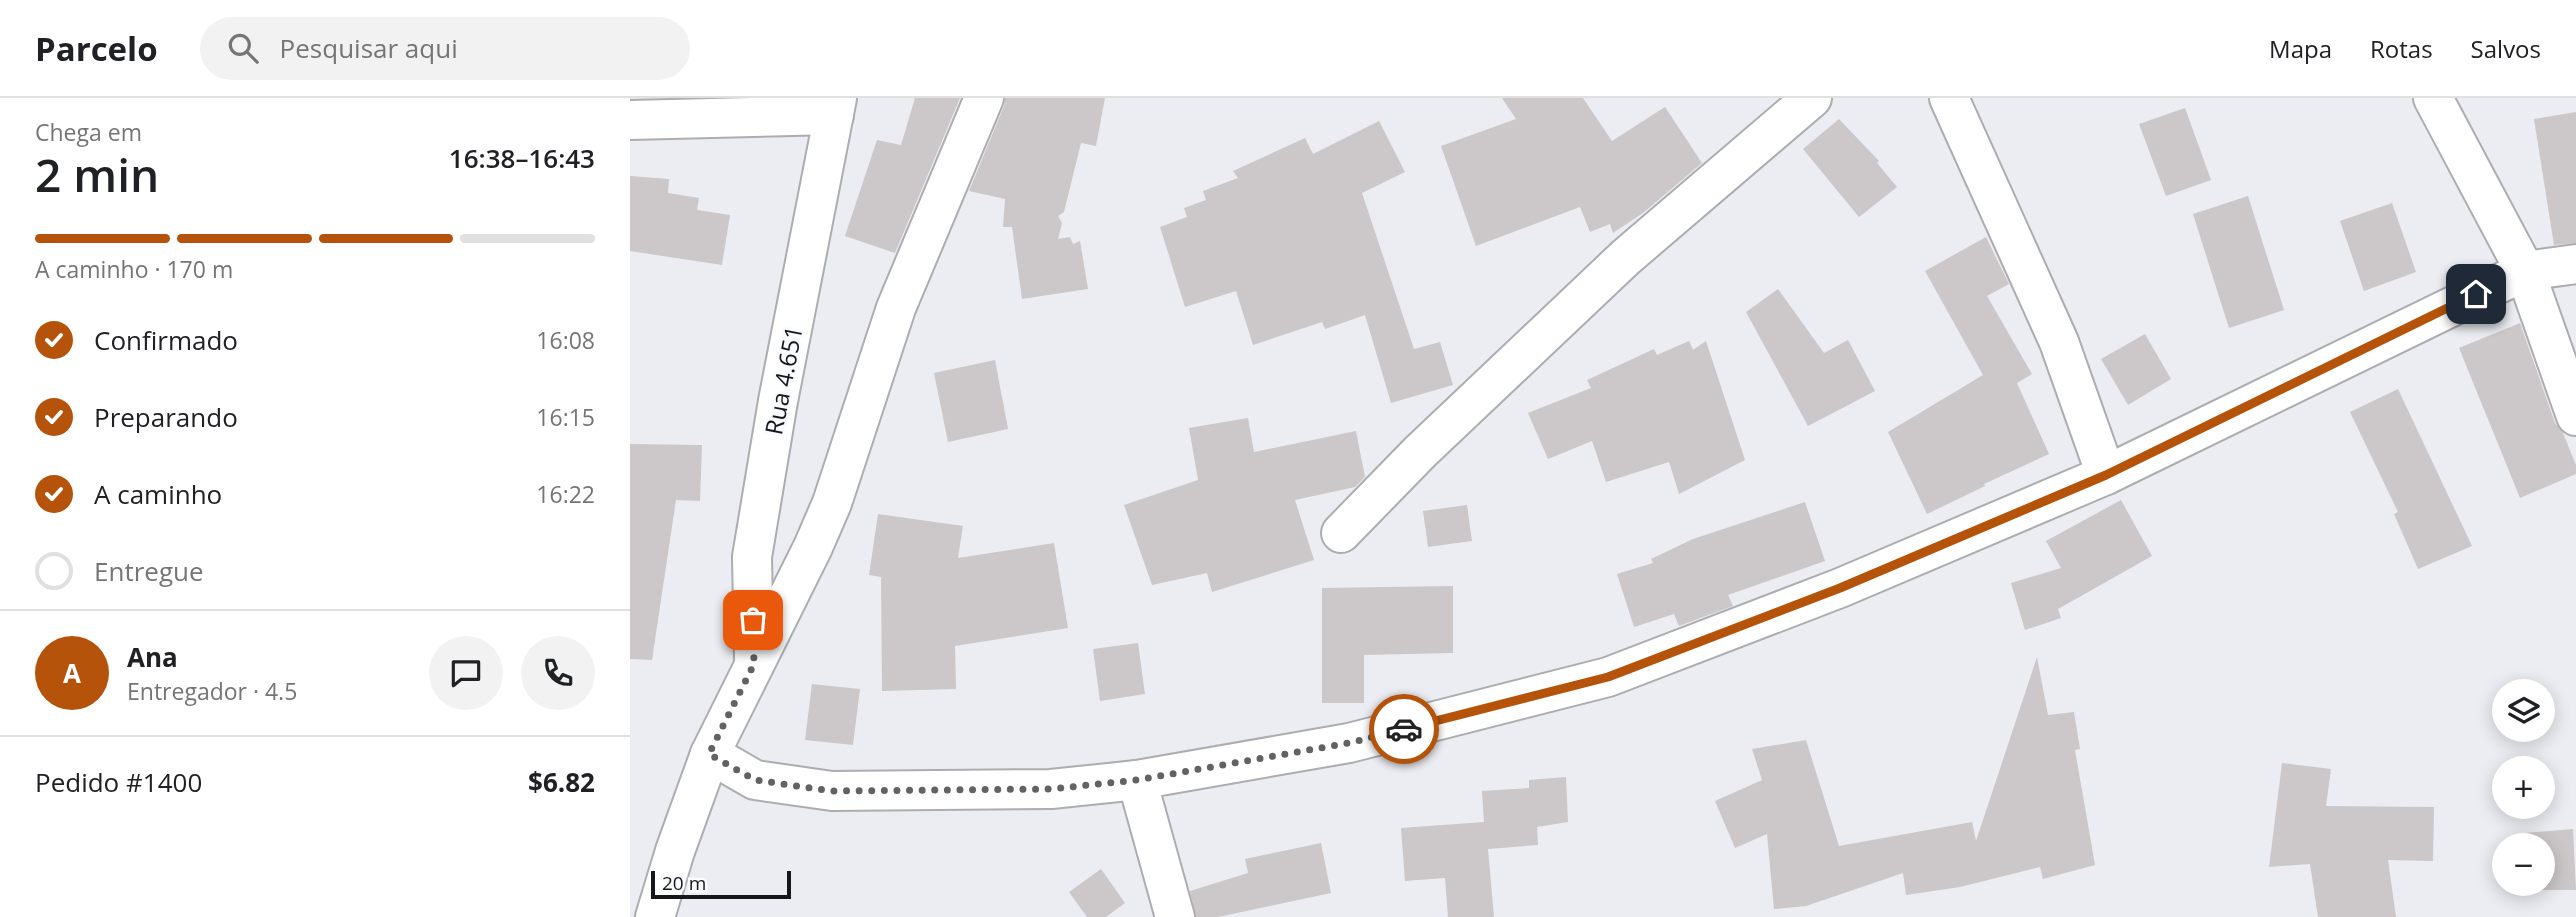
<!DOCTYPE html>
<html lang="pt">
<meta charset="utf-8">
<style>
:root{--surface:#fff;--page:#f2f2f2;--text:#202124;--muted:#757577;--line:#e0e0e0;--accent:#b45309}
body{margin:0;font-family:"Open Sans",sans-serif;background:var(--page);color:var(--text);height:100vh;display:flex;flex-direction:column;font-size:26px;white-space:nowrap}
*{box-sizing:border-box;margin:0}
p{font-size:23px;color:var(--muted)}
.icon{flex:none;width:38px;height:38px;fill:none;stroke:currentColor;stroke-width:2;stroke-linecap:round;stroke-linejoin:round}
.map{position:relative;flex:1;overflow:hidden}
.details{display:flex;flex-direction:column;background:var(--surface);width:630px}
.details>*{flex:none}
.tools{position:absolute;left:1862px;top:581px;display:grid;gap:14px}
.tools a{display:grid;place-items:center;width:63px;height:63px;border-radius:50%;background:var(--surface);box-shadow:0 4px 18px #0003;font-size:35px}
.scale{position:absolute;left:21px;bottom:18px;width:140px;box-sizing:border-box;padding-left:7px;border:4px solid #161718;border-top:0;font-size:19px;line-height:24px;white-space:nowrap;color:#161718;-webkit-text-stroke:5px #fafbfe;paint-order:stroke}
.pin{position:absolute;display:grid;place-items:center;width:60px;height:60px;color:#fff;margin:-30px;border-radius:14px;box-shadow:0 4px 10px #0006}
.courier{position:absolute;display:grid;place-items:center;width:70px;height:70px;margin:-35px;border:5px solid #b45309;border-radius:50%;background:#fff;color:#222;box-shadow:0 2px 9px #0007}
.summary em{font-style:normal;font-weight:600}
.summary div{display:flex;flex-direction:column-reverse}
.summary{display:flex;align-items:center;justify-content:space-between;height:119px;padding:0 35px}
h1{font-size:46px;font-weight:600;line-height:52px}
.bar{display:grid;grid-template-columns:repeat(4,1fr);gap:10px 7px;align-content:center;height:84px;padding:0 35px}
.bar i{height:9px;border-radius:5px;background:var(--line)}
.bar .active{background:var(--accent)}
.bar p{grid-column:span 4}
.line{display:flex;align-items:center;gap:18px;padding:0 35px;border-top:2px solid var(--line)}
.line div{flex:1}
.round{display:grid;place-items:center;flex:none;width:74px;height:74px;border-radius:37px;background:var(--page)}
ol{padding:0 35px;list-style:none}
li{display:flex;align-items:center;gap:21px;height:77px}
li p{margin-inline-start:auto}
li .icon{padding:7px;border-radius:50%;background:var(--accent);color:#fff;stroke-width:4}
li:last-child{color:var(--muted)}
li i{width:38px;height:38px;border:4px solid var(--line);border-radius:50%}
header{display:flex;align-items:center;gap:42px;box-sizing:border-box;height:98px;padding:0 35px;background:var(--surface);border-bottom:2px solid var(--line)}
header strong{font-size:33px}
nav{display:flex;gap:38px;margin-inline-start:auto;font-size:24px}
.search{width:490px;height:63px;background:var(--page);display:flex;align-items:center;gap:18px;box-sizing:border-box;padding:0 24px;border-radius:38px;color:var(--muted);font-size:26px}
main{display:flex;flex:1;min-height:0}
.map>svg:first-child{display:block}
.building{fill:#ccc7c8}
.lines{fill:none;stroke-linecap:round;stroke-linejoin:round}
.minor-casing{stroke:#acadb1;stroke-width:42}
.minor{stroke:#fff;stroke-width:38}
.done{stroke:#616264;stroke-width:7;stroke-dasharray:0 12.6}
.route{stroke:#b45309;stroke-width:9}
.labels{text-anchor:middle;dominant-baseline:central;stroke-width:6;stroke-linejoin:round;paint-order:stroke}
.street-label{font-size:24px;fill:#161718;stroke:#fafbfe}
</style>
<header>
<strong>Parcelo</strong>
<div class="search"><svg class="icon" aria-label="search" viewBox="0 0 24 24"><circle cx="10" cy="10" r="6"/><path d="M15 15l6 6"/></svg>Pesquisar aqui</div>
<nav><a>Mapa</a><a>Rotas</a><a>Salvos</a></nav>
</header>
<main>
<section class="details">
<div class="summary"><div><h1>2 min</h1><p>Chega em</p></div><em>16:38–16:43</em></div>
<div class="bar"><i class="active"></i><i class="active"></i><i class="active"></i><i></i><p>A caminho · 170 m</p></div>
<ol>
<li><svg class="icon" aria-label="check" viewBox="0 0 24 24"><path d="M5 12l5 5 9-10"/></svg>Confirmado<p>16:08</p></li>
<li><svg class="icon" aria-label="check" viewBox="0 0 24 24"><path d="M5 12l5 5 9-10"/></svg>Preparando<p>16:15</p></li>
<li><svg class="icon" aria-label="check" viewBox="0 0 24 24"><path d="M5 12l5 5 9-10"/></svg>A caminho<p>16:22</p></li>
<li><i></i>Entregue</li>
</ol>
<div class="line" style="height:126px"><b class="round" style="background:var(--accent);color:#fff">A</b><div><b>Ana</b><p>Entregador · 4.5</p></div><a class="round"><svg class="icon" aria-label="chat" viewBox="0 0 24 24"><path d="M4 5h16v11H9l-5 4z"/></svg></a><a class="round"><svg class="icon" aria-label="phone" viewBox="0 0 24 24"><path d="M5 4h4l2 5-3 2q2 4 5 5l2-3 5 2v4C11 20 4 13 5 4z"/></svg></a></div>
<div class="line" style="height:91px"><div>Pedido #1400</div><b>$6.82</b></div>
</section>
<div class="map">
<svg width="1946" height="819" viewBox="0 0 1946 819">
<rect width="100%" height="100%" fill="#ecedf2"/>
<g class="building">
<polygon points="285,0 330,0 265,155 215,138 247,42 271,47"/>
<polygon points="375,0 475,0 466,48 451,45 434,114 428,118 432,125 428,141 440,139 443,146 450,143 458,191 392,201 382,129 373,129 375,101 339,93 374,8"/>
<polygon points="872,0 953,0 982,43 1035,9 1072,65 1013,115 983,135 980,126 960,134 950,109 846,148 811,48 886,21"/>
<polygon points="1555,10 1581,82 1536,98 1509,26"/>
<polygon points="1946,14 1946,145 1924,147 1904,21"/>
<polygon points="1209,21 1249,63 1247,65 1267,89 1229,119 1173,51"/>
<polygon points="749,23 775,74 732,95 784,251 810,244 823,287 761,305 735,217 695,231 692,224 623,247 606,193 555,209 530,129 557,119 554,110 576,102 573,93 608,80 603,73 675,40 683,56"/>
<polygon points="0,78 39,81 38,95 69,100 67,112 100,117 92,167 0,153"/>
<polygon points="1618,98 1654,212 1599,230 1563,116"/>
<polygon points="1762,105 1786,174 1734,193 1710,123"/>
<polygon points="1356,139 1379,186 1357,198 1402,276 1387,285 1419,356 1354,386 1355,388 1297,416 1258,334 1353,277 1295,173"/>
<polygon points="1148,191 1194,255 1218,242 1245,293 1178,328 1116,214"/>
<polygon points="1890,225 1925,325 1933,335 1946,367 1946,376 1890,400 1829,250"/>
<polygon points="1515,236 1541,281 1498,307 1471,261"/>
<polygon points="1059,243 1063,252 1076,243 1115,362 1049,396 1039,364 976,384 962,343 918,361 898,315 961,290 957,282 1024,251 1027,257"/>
<polygon points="365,262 378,331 318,344 304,275"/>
<polygon points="1768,291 1842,448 1788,471 1764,416 1768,414 1720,314"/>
<polygon points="618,320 624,354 726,333 735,379 725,389 665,402 684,462 582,494 577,475 522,487 494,407 568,382 559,330"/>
<polygon points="0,346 72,347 70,403 46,402 22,562 0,561"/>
<polygon points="1491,402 1522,458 1428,511 1431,520 1395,532 1381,485 1431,470 1416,443"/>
<polygon points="1175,404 1195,463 1098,497 1103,508 1049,528 1044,516 1004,529 987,476 1023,465 1021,461 1063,441"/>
<polygon points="837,407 842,443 798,449 793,413"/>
<polygon points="248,416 333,428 328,460 424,445 438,530 325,548 326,591 252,593 251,479 239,477"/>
<polygon points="823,488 823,555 734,557 734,605 692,605 692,490"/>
<polygon points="508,545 515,596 470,603 463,551"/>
<polygon points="1407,559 1418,617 1444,614 1450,651 1445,652 1465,767 1413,781 1410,769 1330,789 1276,797 1273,775 1176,808 1144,811 1137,736 1105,750 1085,703 1132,682 1122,651 1176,642 1209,748 1342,724 1346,743"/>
<polygon points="182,586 230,591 223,647 175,642"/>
<polygon points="1652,665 1701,671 1696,708 1804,709 1803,763 1758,762 1766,819 1688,819 1680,766 1639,769"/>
<polygon points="936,679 938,724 907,729 908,747 858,751 864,819 818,819 815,780 775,783 771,730 854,724 852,693 899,690 899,682"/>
<polygon points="1943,731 1946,792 1899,792 1899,786 1913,786 1913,747 1896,747 1895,735"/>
<polygon points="691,745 701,795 588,819 566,819 560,793 618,775 615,761"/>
<polygon points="471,771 495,805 476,819 457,819 439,794"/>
</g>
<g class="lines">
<defs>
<g id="minor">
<polyline points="1319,0 1429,244 1476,377"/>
<polyline points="0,22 204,17"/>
<polyline points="1946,166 1895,173 1946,318"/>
<polyline points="711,435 790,354 996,159 1182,0"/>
<polyline points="124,560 122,459 148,303 207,0"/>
<polyline points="80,656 125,682 202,693 421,691 507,682"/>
<polyline points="25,819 45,753 80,656 183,449 202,405 266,210 354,0"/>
<polyline points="545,819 507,682 719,645 978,579 1210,490 1476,377 1895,173 1803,0"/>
</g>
</defs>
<use href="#minor" class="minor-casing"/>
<use href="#minor" class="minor"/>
</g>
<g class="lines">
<polyline class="done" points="123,522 124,566 79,656 125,682 202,693 421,691 507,682 719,645 774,631"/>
<polyline class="route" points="774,631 978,579 1210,490 1476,377 1846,196"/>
</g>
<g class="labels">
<g class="street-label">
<text transform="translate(153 282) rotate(-79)">Rua 4.651</text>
</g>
</g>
</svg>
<div class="tools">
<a><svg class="icon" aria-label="layers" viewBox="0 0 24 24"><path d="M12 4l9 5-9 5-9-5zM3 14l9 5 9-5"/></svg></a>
<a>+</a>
<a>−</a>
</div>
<div class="scale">20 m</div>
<div class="pin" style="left:123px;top:522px;background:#ea580c"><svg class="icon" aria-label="bag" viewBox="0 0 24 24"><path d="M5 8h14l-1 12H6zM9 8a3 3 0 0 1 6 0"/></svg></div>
<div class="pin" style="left:1846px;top:196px;background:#1f2937"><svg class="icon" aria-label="home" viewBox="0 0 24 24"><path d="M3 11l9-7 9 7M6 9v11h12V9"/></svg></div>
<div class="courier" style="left:774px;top:631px"><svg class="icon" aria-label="car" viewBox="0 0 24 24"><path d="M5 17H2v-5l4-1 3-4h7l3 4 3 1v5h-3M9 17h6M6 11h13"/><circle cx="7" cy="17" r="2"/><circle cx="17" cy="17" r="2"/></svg></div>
</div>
</main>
